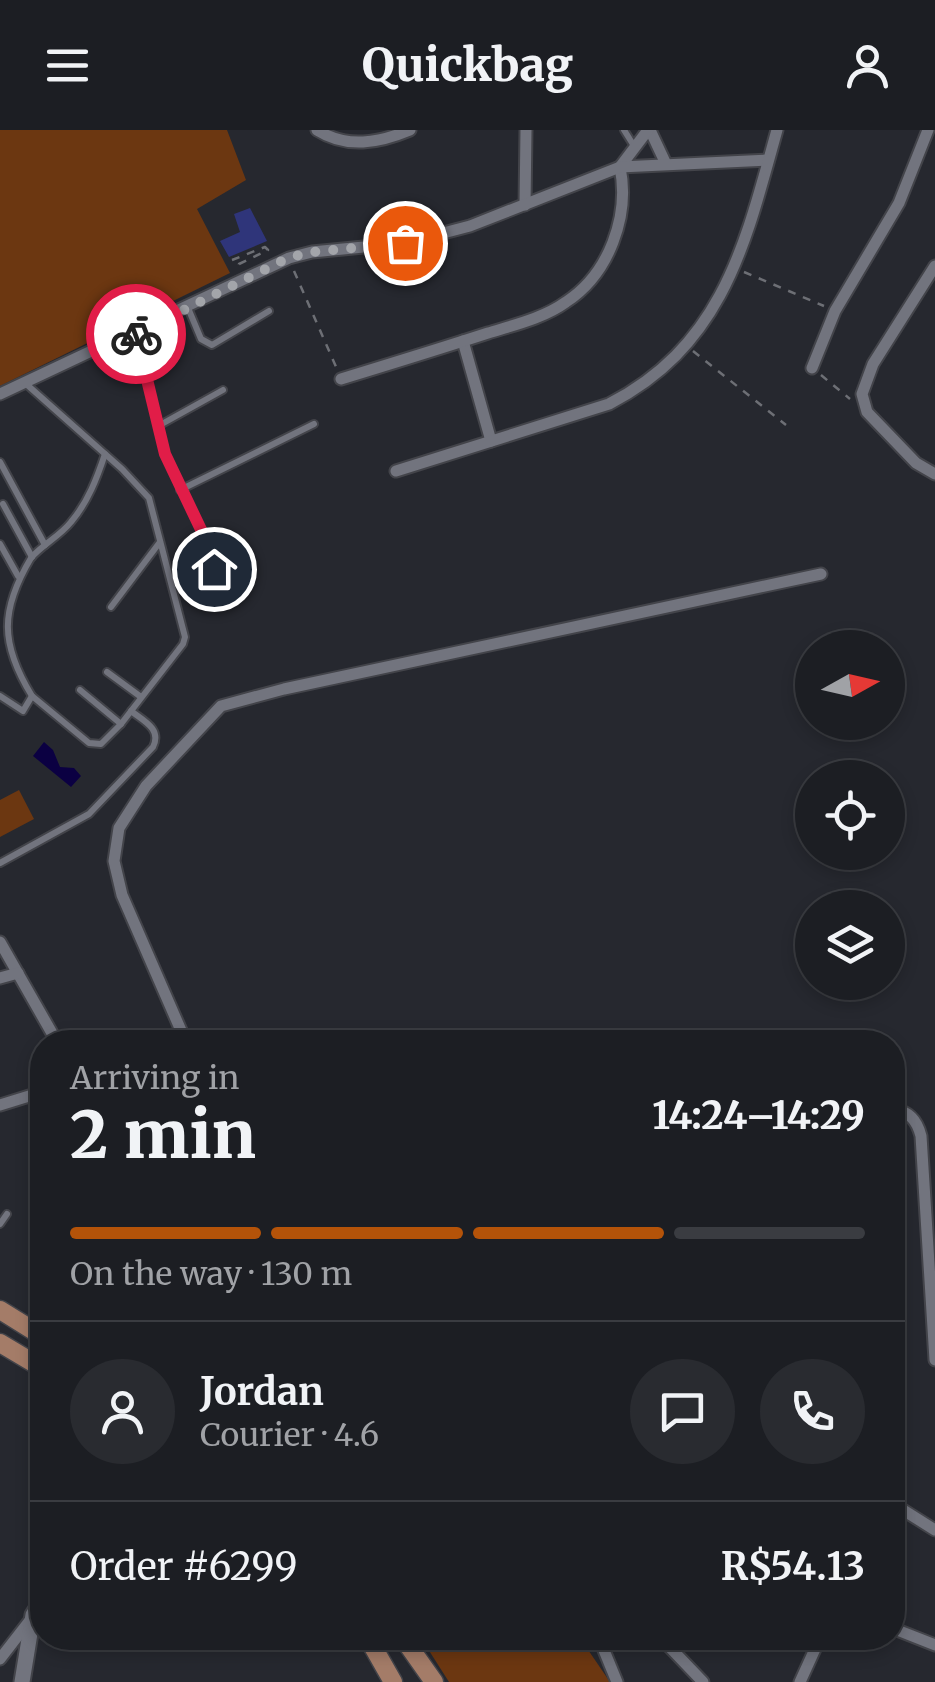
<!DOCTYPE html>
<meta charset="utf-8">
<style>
:root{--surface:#1c1e23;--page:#292b30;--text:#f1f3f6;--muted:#a0a2a6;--line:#3a3c41;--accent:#b45309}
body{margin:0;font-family:Merriweather,serif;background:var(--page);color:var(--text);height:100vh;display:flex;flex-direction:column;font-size:38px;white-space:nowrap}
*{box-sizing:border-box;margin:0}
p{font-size:32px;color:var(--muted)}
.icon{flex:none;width:55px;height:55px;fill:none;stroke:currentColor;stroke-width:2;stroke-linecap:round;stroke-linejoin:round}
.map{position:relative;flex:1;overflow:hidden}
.sheet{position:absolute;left:30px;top:900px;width:875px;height:620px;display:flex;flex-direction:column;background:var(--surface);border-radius:40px;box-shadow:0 5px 15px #0003,0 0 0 2px var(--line)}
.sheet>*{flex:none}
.needle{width:65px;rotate:82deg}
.tools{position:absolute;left:795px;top:500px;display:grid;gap:20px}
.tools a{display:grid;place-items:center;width:110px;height:110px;border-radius:50%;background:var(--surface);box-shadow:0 5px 15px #0003,0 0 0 2px var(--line);font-size:50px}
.pin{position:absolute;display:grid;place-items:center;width:85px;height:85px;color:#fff;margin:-42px;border:5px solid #fff;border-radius:50%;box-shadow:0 2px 10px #0007}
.courier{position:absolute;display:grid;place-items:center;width:100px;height:100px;margin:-50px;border:8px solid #e11d48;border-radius:50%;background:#fff;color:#222;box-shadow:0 2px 12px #0007}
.summary em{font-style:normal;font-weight:800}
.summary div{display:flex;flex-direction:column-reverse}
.summary{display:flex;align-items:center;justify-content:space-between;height:170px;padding:0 40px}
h1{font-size:65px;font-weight:800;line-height:75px}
.bar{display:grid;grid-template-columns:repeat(4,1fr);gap:15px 10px;align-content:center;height:120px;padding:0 40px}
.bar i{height:12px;border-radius:8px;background:var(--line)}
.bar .current{background:var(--accent)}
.bar p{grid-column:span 4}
.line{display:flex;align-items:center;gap:25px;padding:0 40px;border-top:2px solid var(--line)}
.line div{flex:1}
.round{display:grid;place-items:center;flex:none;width:105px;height:105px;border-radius:52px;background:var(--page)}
header{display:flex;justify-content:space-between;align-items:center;height:130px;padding:0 40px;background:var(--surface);font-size:45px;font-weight:800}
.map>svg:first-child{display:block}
.green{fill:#6c3711}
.water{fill:#0b0042}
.building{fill:#2f357a}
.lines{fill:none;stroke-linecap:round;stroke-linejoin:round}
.service-casing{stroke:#43444a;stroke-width:10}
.minor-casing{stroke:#43444a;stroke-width:15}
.tertiary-casing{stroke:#43444a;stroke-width:19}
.primary-casing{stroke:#43444a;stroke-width:21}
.path{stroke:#6d6f75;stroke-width:2.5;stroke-dasharray:8 8;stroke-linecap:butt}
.service{stroke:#72747e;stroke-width:6}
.minor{stroke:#72747e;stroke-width:11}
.tertiary{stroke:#72747e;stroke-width:15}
.primary{stroke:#a47c68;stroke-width:18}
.done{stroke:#a3a5aa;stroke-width:10;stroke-dasharray:0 18}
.route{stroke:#e11d48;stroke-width:12}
</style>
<header><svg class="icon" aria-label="menu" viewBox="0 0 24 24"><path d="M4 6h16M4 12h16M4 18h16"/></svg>Quickbag<svg class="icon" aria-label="person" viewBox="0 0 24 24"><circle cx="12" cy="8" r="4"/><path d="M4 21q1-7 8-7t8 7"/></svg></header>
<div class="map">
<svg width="935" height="1552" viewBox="0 0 935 1552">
<rect width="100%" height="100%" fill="#26282f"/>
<g class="green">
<polygon points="0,0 227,0 246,50 197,79 230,143 0,256"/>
<polygon points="19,660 34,689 0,707 0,670"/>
<polygon points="421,1508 580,1508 610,1552 449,1552"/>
</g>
<polygon class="water" points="44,612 53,620 60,637 74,638 81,646 71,657 33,626"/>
<polygon class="building" points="250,78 267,111 229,127 220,111 240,102 234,84"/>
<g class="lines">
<defs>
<g id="service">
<polyline points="624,0 634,16"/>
<polyline points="188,178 201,209 212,215 269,181"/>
<polyline points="136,202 165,323 215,429 214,439 199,451"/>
<polyline points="160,295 223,260"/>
<polyline points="0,332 45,415"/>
<polyline points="180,360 314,294"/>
<polyline points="3,374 32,427"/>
<polyline points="0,414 18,446"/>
<polyline points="111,477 160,412"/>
<polyline points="107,542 141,567"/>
<polyline points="80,560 121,594"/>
<polyline points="0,566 23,581 32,566 89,613 101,614 121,594 183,514 185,507 149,368 122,339 25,253"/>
<path d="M32 566C0 514 0 480 31 428 42 415 60 406 71 392 88 372 97 348 105 324"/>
<path d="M0 733 89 684 153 617C162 599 144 591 131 581"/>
<polyline points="0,1094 7,1084"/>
</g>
<g id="minor">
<path d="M317 0C347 19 379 13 410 0"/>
<polyline points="650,0 666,34"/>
<polyline points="525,75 526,0"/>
<polyline points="935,136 873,234 862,264 867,282 916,333 935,344"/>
<polyline points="463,211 491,311"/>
<polyline points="812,238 835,181 899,73 928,0"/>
<path d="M341 249C390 234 439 219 488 203 514 195 544 188 566 172 609 144 630 86 620 37L648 0"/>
<polyline points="0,264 289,128 312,122 405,113 470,96 620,37 768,30"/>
<path d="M396 341 609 274C723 215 745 115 777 0"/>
<polyline points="0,812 57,912"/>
<polyline points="0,848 18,843"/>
<polyline points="186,912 122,765 114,731 119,698 146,656 221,576 284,559 821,444"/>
<polyline points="0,975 42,962"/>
<path d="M892 979C909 981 917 990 921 1006L935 1230"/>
<polyline points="892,1373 935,1400"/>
<polyline points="892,1498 935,1515"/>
<polyline points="599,1508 617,1552"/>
<polyline points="661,1508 703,1552"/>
<polyline points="0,1529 31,1489"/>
<polyline points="800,1552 820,1508"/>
</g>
<polyline id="tertiary" points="22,1552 33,1485 42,1471"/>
<g id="primary">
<polyline points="0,1180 42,1206"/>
<polyline points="0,1213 42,1238"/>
<polyline points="368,1508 393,1552"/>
<polyline points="403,1508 434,1552"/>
</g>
</defs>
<use href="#service" class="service-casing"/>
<use href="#minor" class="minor-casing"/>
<use href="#tertiary" class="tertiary-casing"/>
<use href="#primary" class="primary-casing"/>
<g class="path">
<polyline points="232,130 265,117 268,120 239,134 240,137"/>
<polyline points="294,141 337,239"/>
<polyline points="744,142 824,176"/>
<polyline points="693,221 786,295"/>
<polyline points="821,245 850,269"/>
</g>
<use href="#service" class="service"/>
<use href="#minor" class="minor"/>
<use href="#tertiary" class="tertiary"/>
<use href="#primary" class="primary"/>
</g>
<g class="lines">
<polyline class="done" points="136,204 288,128 312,122 405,113"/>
<polyline class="route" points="136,204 165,324 215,429 214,439"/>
</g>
</svg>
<div class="tools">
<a><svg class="needle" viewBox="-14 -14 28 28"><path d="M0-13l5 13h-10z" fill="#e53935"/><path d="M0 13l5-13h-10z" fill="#a0a2a6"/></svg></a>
<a><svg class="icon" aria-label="locate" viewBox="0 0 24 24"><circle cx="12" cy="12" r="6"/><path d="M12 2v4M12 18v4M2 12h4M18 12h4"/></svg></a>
<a><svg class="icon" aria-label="layers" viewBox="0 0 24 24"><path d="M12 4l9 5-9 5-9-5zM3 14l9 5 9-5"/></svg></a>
</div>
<div class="pin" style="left:405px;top:113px;background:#ea580c"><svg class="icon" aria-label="bag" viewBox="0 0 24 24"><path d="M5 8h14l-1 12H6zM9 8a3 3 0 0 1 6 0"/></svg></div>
<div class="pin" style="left:214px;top:439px;background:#1f2937"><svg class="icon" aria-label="home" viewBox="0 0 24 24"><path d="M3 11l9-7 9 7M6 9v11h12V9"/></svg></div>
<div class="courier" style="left:136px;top:204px"><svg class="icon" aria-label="bike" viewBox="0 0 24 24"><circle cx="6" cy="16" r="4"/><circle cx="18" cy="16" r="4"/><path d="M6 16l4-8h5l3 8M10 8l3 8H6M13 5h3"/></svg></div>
<section class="sheet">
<div class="summary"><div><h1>2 min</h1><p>Arriving in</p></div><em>14:24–14:29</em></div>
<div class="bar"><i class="current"></i><i class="current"></i><i class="current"></i><i></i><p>On the way · 130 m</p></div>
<div class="line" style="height:180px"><a class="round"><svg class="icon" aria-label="person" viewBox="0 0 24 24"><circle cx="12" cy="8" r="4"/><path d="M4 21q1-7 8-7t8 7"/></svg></a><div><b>Jordan</b><p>Courier · 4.6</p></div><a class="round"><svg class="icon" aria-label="chat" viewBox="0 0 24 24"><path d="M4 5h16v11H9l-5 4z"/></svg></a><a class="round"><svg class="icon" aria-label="phone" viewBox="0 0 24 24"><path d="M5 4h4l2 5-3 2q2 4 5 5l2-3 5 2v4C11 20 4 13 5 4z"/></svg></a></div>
<div class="line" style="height:130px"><div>Order #6299</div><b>R$54.13</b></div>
</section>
</div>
